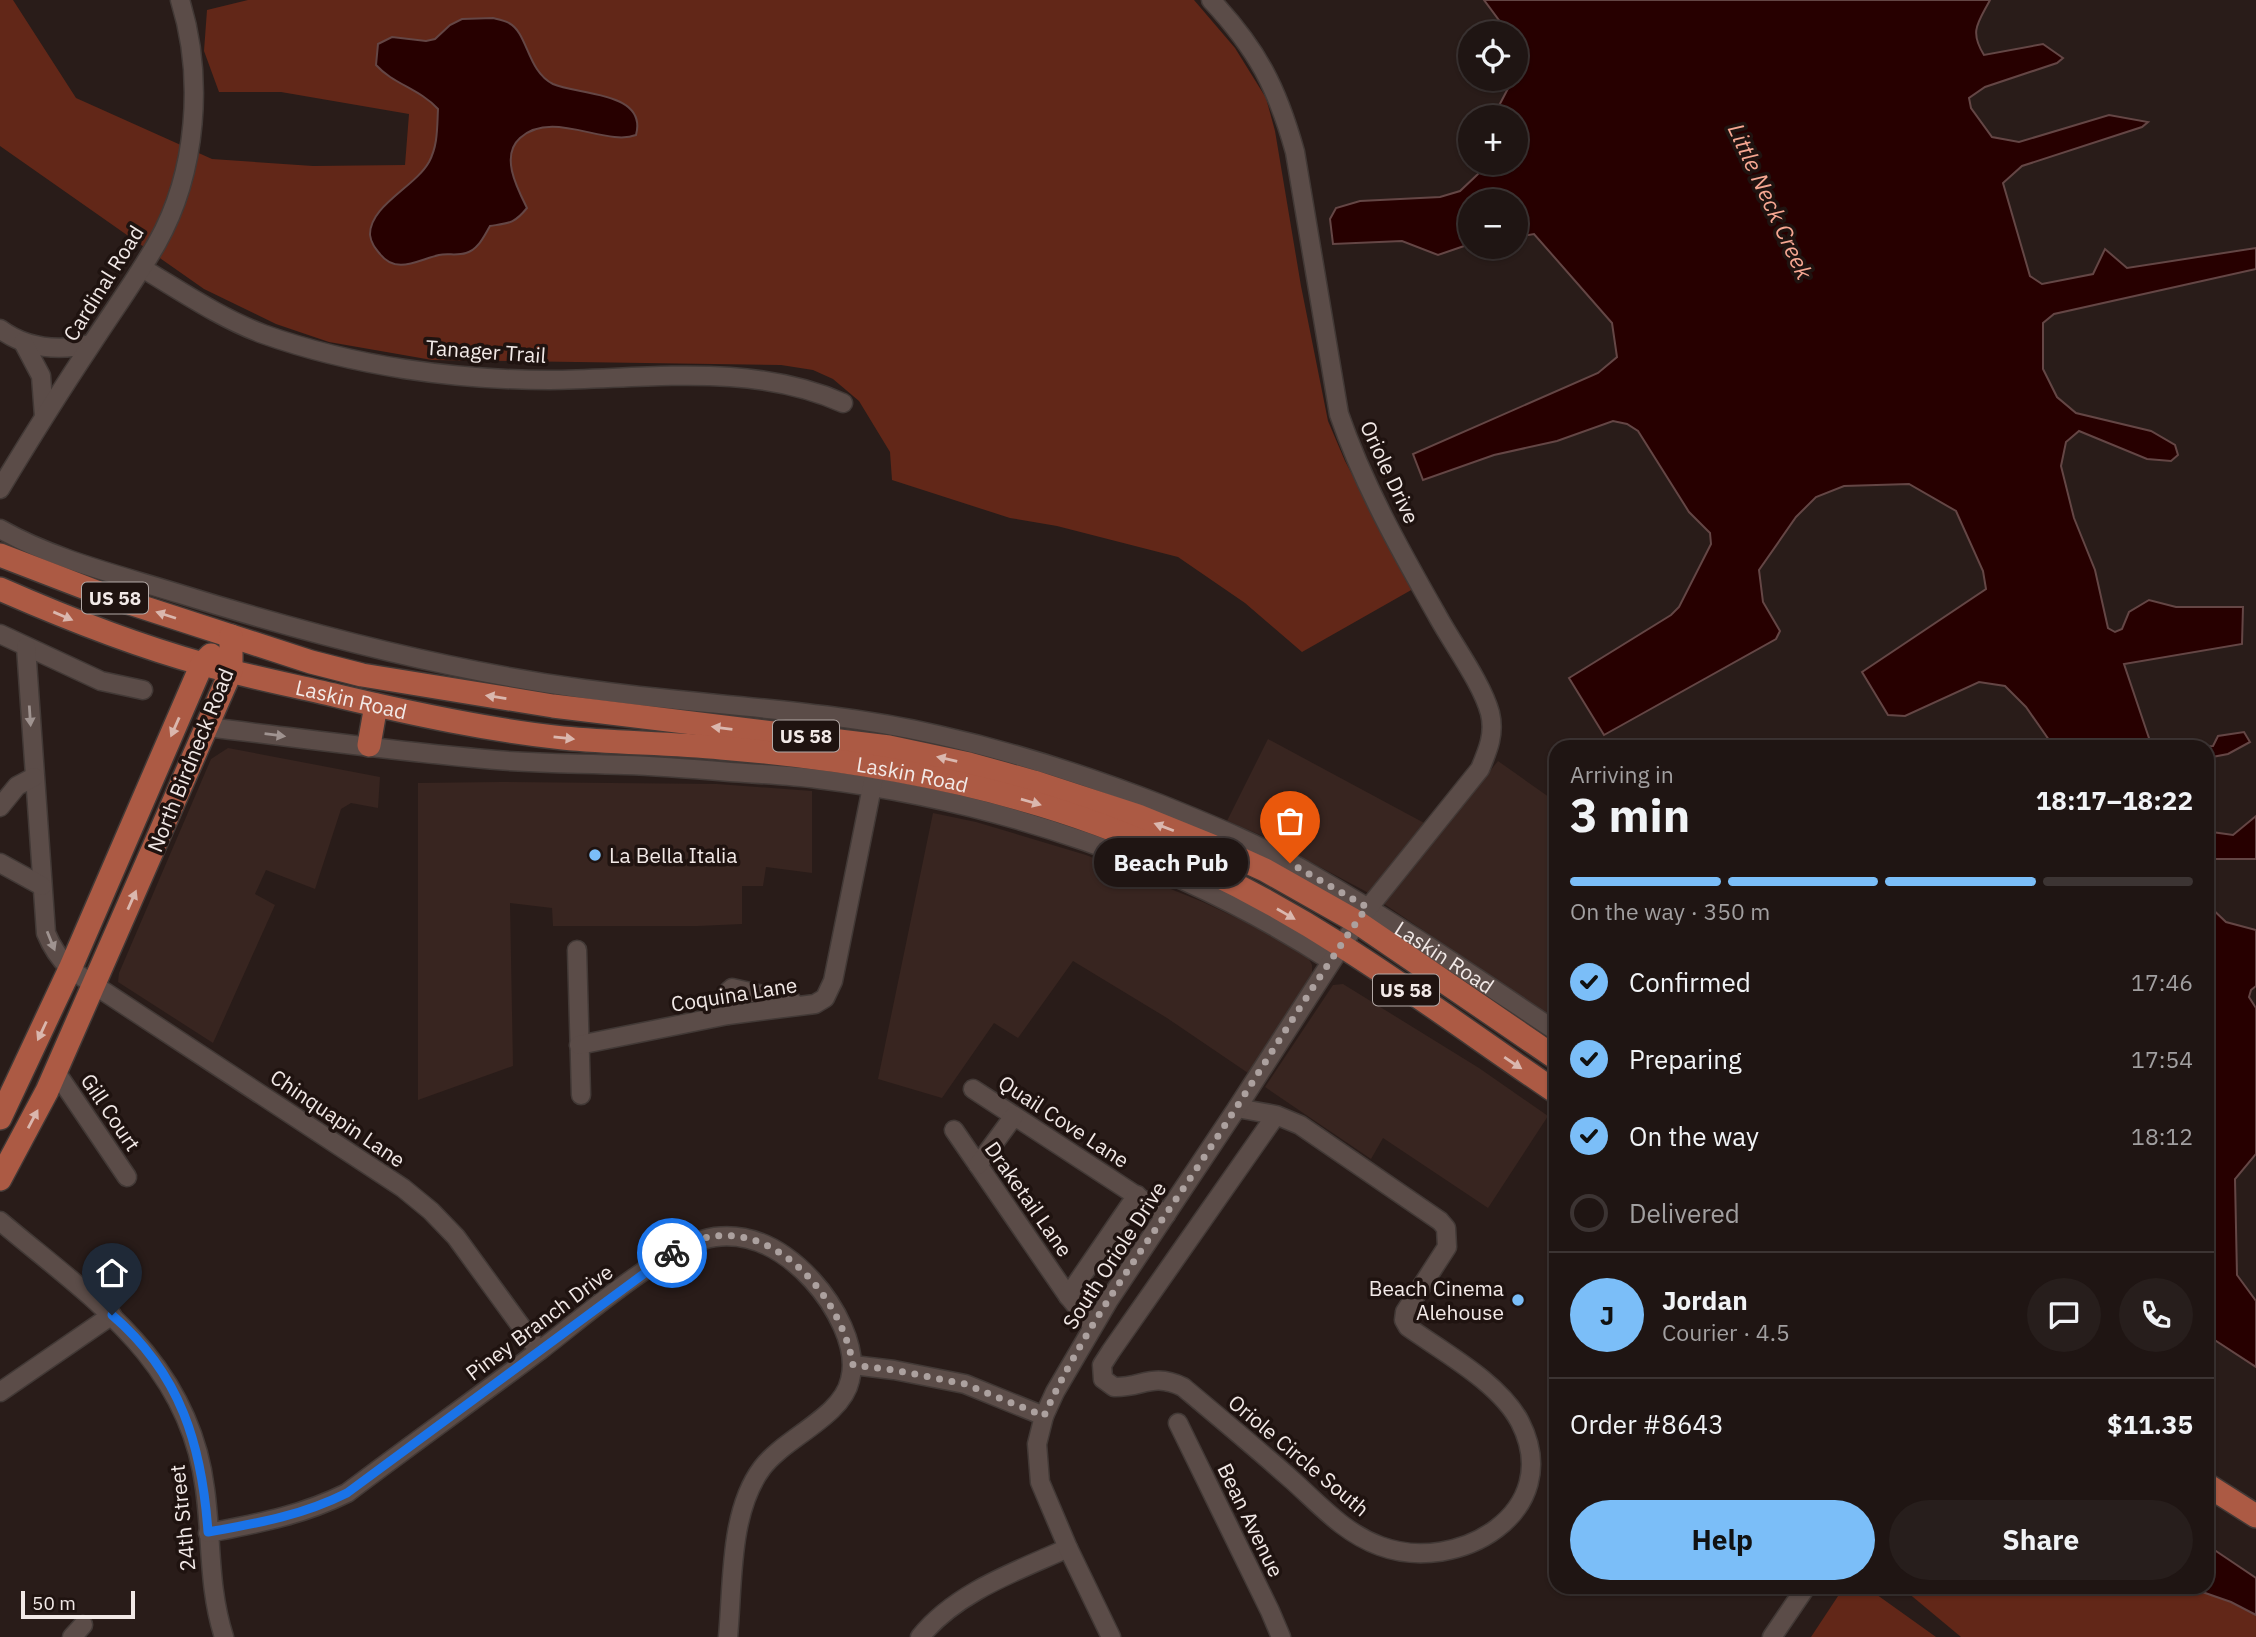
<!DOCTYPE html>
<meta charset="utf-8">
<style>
:root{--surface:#1f1513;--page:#271e1c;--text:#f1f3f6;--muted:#a19fa0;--line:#3c3433;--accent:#7bbef8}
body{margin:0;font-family:"IBM Plex Sans",sans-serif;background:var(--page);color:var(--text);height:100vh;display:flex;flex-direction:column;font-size:26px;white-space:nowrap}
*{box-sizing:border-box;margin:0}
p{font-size:23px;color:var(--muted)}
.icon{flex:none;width:38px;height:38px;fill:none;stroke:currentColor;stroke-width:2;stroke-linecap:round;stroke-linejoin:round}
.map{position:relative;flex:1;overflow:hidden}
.drawer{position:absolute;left:1549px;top:740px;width:665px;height:854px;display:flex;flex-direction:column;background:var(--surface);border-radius:21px;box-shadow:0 2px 5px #0004,0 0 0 2px var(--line)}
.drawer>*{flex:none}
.controls{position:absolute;left:1458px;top:21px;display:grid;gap:14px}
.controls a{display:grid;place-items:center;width:70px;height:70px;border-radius:50%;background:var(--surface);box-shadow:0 2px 5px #0004,0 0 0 2px var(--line);font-size:35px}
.scale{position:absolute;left:21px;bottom:18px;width:114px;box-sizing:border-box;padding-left:7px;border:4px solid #f2e9e7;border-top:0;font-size:19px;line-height:24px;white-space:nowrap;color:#f2e9e7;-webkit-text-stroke:5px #1f1310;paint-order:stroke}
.pin{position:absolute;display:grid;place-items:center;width:60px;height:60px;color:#fff;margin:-72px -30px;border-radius:50% 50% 50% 0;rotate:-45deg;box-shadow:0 0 7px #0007}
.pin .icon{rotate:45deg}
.courier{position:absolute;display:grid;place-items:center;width:70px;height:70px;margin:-35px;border:5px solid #1a73e8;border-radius:50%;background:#fff;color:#222;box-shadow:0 2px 9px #0007}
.bubble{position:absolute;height:49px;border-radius:24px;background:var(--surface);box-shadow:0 2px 5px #0004,0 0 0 2px var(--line);font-size:23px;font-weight:700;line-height:49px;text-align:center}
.head em{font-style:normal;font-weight:700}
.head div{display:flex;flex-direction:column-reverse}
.head{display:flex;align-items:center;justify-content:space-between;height:119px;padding:0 21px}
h1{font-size:46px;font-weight:700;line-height:52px}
.bar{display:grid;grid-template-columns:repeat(4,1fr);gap:10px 7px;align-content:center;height:84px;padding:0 21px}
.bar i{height:9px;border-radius:5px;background:var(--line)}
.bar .current{background:var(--accent)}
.bar p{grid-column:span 4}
.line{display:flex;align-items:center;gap:18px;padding:0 21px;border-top:2px solid var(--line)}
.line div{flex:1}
.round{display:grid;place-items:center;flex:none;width:74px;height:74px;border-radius:37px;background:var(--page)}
ol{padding:0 21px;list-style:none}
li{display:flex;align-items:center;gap:21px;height:77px}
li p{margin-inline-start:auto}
li .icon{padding:7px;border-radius:50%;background:var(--accent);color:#111;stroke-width:4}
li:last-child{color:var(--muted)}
li i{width:38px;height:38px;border:4px solid var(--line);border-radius:50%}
.primary-button{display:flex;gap:14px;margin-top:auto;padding:14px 21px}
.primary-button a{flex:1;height:80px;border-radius:42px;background:var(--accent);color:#111;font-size:28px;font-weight:700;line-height:80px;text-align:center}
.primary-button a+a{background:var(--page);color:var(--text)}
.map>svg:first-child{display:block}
.built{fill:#382520}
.green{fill:#622718}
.water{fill:#270000;stroke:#644645;stroke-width:2}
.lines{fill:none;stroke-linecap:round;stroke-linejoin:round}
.minor-casing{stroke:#423936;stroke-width:21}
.major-casing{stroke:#423936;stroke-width:26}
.minor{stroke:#5b4c48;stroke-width:18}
.major{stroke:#ac5a44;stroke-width:23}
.oneway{fill:#dab7ae}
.oneway2{fill:#9f9390}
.done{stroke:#aca19f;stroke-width:7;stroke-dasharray:0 12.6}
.route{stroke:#1a73e8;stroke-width:9}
.poi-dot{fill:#7bbef8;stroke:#1f1310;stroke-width:2.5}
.labels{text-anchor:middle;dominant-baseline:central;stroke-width:7;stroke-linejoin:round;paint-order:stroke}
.shield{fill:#1f1310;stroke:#b3a9a6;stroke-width:2}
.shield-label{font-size:19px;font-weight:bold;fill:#f2e9e7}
.street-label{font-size:21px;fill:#f2e9e7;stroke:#1f1310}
.poi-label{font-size:21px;fill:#f2e9e7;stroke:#1f1310;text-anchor:start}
.water-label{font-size:23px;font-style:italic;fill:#f6a792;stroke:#1f1310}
</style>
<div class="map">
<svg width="2256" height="1637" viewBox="0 0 2256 1637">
<rect width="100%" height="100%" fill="#291c19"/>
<g class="built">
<polygon points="1268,739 1441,832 1498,761 1556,802 1556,1020 1365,891 1258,834 1227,821"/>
<polygon points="228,748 380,777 378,808 351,803 341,809 315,889 266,870 255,894 275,905 213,1043 118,982 119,973 211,759"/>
<polygon points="499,782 717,784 812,791 812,873 766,867 763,886 742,886 742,924 698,926 553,926 552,908 510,903 513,1066 418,1100 418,783"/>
<polygon points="933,813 976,822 1086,855 1203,902 1260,929 1308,957 1312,965 1312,973 1248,1073 1167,1018 1073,961 1018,1038 994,1023 942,1098 878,1079"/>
<polygon points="1343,984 1479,1068 1548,1116 1488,1208 1383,1138 1371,1159 1265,1087 1333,985"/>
</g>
<g class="green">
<polygon points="0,0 13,0 76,98 212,159 313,166 405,165 409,114 281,92 219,92 204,51 207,10 248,0 1194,0 1235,48 1266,98 1275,131 1301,286 1328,421 1345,461 1413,589 1302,652 1245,603 1178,557 1057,526 1010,518 892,480 890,452 859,401 833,379 813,370 781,365 432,360 329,342 276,324 204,289 0,146"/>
<polygon points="1844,1587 1866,1587 1936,1637 1811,1637"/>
<polygon points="1901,1587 2188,1587 2231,1602 2256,1615 2256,1637 1961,1637"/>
</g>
<g class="water">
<path d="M1484 0H1990C1978 23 1969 31 1984 55L2043 44 2063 58 2057 63 1985 87 1969 98 1971 108 1992 137 2019 142 2109 115 2148 122 2142 127 2022 166 2003 183 2030 276 2042 284 2093 274 2105 249 2127 268 2256 248V269L2054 314 2043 323V369L2057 397 2076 413 2151 431 2175 445 2178 455 2171 461 2147 459 2079 431 2066 442 2061 466 2074 518 2095 570 2108 628 2115 632 2122 629 2129 612 2149 600 2176 607H2243L2242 644 2124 664 2152 747H2054L2026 707 2005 686 1979 682 1905 716 1888 715 1862 672 1986 589 1983 571 1956 511 1909 484 1844 486 1816 497 1796 517 1759 570 1763 602 1780 631 1776 639 1604 735 1569 678 1671 615 1679 607 1711 544 1710 533 1689 512 1638 431 1627 424 1613 421 1557 441 1494 455 1423 480 1413 454 1598 373 1617 357 1612 323 1534 234 1516 237V201H1470V244L1438 255 1402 241 1333 244 1330 219 1336 208 1360 201 1440 197 1460 191 1478 174 1479 163H1516V117H1493L1513 79H1516V33H1506L1504 27Z"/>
<path d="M493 18C497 19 504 20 509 23 528 33 527 71 553 84 577 95 648 91 636 135 606 147 552 109 520 138 500 156 517 188 527 208 514 224 509 223 490 226 484 236 478 250 466 253 457 256 447 253 439 255 418 260 396 275 380 254 375 248 371 243 370 235 369 206 415 187 429 162 438 145 437 128 438 109 420 89 393 84 376 65L378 44 392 37 426 41 435 39 450 25 462 19Z"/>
<polygon points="2244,732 2250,742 2228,754 2207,758 2207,747 2183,747 2213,746 2218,736"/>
<polygon points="2256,816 2256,859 2212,859 2207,863 2207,829 2212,832 2233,835"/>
<polygon points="2207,904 2226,922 2256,930 2256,986 2251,990 2249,997 2256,1008 2256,1154 2235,1179 2237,1275 2256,1301 2256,1367 2207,1335"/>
<polygon points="2207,1545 2256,1578 2256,1615 2231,1602 2188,1587 2207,1587"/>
</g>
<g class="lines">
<defs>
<g id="minor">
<path d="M142 268C181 291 220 318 263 334 353 366 455 380 550 380 647 379 751 362 843 403"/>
<path d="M0 329C27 349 60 351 91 344"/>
<polyline points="23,342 41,376 44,416"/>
<path d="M0 489C29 441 59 393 91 345 113 311 137 278 157 243 197 172 204 77 180 0"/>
<path id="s1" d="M0 529C55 560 119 575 180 594 312 635 446 670 584 689 702 706 822 708 938 735 1014 752 1088 776 1160 804 1212 825 1263 846 1311 874 1395 922 1475 977 1556 1031"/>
<polyline points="0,634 101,681 143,690"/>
<path d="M26 647 46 933C52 948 59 958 70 969L403 1188 431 1211 456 1237 539 1351"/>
<path d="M207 727C300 738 392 751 485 759 532 764 579 763 625 765 660 766 695 769 730 772 759 774 789 775 818 779 997 801 1179 862 1331 961"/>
<polyline points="0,807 17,786 34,777"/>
<polyline points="0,863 42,886"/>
<polyline points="577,950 581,1095"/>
<path d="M728 1015C726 1004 722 995 732 988L793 1002"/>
<polyline points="579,1045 728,1015 815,1004 825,998 833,981 874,777"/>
<polyline points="56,1072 127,1177"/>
<polyline points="973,1089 1166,1215"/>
<path d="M1237 1108 1276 1115 1300 1125 1440 1221 1446 1228 1447 1247 1405 1312 1404 1320 1408 1327C1443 1352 1500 1383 1520 1422 1566 1512 1458 1575 1380 1546 1344 1533 1320 1505 1292 1480 1256 1448 1220 1418 1183 1387 1152 1372 1142 1388 1114 1387L1103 1379 1102 1365 1111 1351 1276 1115"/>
<polyline points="954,1130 1068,1296 1093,1326"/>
<polyline points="978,1165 1014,1116"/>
<path d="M0 1221C91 1298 189 1360 205 1489 212 1539 208 1588 224 1637"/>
<polyline points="1068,1296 1137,1195"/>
<polyline points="853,1365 894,1370 965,1384 1044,1416"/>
<polyline points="0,1392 112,1315"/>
<polyline points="1178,1423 1270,1611 1281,1637"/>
<path d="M208 1533C259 1523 300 1516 347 1493 412 1444 478 1397 543 1348 584 1317 666 1244 715 1237 754 1232 786 1252 812 1280 834 1304 859 1347 850 1380 842 1417 784 1438 762 1468 729 1512 733 1584 728 1637"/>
<polyline points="72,1637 83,1625"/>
<path d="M920 1637C956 1592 1017 1571 1068 1548"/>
<path d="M1111 1637 1068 1548 1040 1482 1037 1444 1044 1416 1055 1392 1109 1300 1237 1108 1357 922 1480 769C1488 750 1495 734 1490 713 1482 683 1452 643 1437 615 1400 550 1363 484 1339 414L1295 152C1277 87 1257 49 1211 0"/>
<polyline points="1772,1637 1806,1587"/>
</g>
<g id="major">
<polyline points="0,555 99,593 311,662 362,675 553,706 889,747 969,764 1034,782 1138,816 1212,846 1265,870 1357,922 1556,1058"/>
<path id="s2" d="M0 589C66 618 134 645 203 664 249 677 296 686 342 697 414 714 488 730 563 738 616 743 669 743 721 748 830 757 936 773 1041 805 1144 836 1252 888 1342 946 1415 992 1485 1044 1556 1092"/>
<polyline points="369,745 376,705"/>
<polyline points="0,1118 70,969 202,664 211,655"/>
<polyline points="0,1179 47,1091 231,671 231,636"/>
<polyline points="2207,1485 2256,1516"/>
</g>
</defs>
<use href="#minor" class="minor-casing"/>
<use href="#major" class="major-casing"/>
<use href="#minor" class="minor"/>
<use href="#major" class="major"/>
</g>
<defs><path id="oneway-solid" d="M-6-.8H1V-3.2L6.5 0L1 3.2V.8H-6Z" transform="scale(1.75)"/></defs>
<g class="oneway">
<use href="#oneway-solid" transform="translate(166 615) rotate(-162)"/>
<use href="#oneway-solid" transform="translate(63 616) rotate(23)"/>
<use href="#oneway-solid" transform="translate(496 697) rotate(-171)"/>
<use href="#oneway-solid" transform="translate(175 727) rotate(114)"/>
<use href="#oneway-solid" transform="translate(722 728) rotate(-173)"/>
<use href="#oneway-solid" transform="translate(564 738) rotate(6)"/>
<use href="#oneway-solid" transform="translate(947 759) rotate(-167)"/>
<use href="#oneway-solid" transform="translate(1031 802) rotate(16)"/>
<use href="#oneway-solid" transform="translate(1164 827) rotate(-159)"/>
<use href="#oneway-solid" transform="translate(132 900) rotate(-66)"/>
<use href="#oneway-solid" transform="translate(1286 914) rotate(30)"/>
<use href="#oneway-solid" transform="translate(42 1031) rotate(115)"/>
<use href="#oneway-solid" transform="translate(1513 1063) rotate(34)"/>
<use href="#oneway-solid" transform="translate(33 1119) rotate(-62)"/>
</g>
<g class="oneway2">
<use href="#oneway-solid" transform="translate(30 716) rotate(86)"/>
<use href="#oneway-solid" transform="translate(275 735) rotate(7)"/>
<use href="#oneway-solid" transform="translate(51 941) rotate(68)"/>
</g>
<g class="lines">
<path class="done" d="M672 1253C753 1197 840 1286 853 1365L894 1370 965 1384 1044 1416C1085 1325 1147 1244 1201 1162 1257 1077 1309 990 1367 907L1290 863"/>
<path class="route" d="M112 1315C181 1374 202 1446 208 1532 258 1523 301 1516 347 1493L672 1253"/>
</g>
<g class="poi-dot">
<circle cx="595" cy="855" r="7"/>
<circle cx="1518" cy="1300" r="7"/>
</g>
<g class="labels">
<g class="shield">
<rect x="82" y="582.5" width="66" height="31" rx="5"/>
<rect x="773" y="720.5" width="66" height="31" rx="5"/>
<rect x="1373" y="974.5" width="66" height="31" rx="5"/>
</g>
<g class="shield-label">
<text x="115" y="598">US 58</text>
<text x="806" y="736">US 58</text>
<text x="1406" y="990">US 58</text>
</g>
<g class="street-label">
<text transform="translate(103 283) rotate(-58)">Cardinal Road</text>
<text transform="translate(486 351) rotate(4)">Tanager Trail</text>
<text transform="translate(1390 472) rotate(65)">Oriole Drive</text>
<text stroke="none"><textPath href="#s2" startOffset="369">Laskin Road</textPath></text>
<text transform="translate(190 760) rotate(-68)">North Birdneck Road</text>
<text stroke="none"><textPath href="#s2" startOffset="936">Laskin Road</textPath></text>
<text stroke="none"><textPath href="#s1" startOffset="1521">Laskin Road</textPath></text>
<text transform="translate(734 994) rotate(-9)">Coquina Lane</text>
<text transform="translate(111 1112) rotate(56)">Gill Court</text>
<text transform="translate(338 1118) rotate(34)">Chinquapin Lane</text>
<text transform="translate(1064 1121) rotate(33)">Quail Cove Lane</text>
<text transform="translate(1029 1199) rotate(55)">Draketail Lane</text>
<text transform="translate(1114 1255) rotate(-57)">South Oriole Drive</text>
<text transform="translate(539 1322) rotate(-37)">Piney Branch Drive</text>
<text transform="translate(1299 1455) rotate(40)">Oriole Circle South</text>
<text transform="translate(182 1518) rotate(-96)">24th Street</text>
<text transform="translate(1251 1520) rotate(64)">Bean Avenue</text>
</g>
<g class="poi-label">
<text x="609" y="855">La Bella Italia</text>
<text x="1504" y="1288" text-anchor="end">Beach Cinema<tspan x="1504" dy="24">Alehouse</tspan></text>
</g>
<g class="water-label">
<text transform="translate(1771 201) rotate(65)">Little Neck Creek</text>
</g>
</g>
</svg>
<div class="controls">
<a><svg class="icon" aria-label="locate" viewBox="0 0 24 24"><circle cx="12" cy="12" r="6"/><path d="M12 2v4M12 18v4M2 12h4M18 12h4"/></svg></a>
<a>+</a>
<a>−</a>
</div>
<div class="scale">50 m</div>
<div class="pin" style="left:1290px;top:863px;background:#ea580c"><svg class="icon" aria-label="bag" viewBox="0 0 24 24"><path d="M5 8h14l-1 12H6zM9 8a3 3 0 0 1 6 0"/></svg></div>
<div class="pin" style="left:112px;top:1315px;background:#1f2937"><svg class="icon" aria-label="home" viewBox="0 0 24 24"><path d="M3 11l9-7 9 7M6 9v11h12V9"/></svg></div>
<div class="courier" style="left:672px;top:1253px"><svg class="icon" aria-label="bike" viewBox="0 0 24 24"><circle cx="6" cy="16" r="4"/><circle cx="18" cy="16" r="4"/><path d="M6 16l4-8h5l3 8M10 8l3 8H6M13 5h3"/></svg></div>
<div class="bubble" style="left:1094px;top:838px;width:154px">Beach Pub</div>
<section class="drawer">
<div class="head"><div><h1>3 min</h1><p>Arriving in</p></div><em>18:17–18:22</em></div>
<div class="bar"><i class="current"></i><i class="current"></i><i class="current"></i><i></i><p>On the way · 350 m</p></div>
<ol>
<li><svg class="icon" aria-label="check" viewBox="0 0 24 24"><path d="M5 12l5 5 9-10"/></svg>Confirmed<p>17:46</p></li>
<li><svg class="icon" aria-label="check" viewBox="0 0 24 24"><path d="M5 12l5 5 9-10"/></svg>Preparing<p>17:54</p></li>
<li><svg class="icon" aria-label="check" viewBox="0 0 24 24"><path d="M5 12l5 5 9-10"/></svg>On the way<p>18:12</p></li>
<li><i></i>Delivered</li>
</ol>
<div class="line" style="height:126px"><b class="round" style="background:var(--accent);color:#111">J</b><div><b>Jordan</b><p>Courier · 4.5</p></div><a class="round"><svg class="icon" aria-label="chat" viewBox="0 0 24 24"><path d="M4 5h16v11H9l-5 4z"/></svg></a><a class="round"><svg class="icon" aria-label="phone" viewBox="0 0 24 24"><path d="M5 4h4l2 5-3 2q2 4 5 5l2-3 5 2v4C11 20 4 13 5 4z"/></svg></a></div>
<div class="line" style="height:91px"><div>Order #8643</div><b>$11.35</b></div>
<div class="primary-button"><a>Help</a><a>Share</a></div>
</section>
</div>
